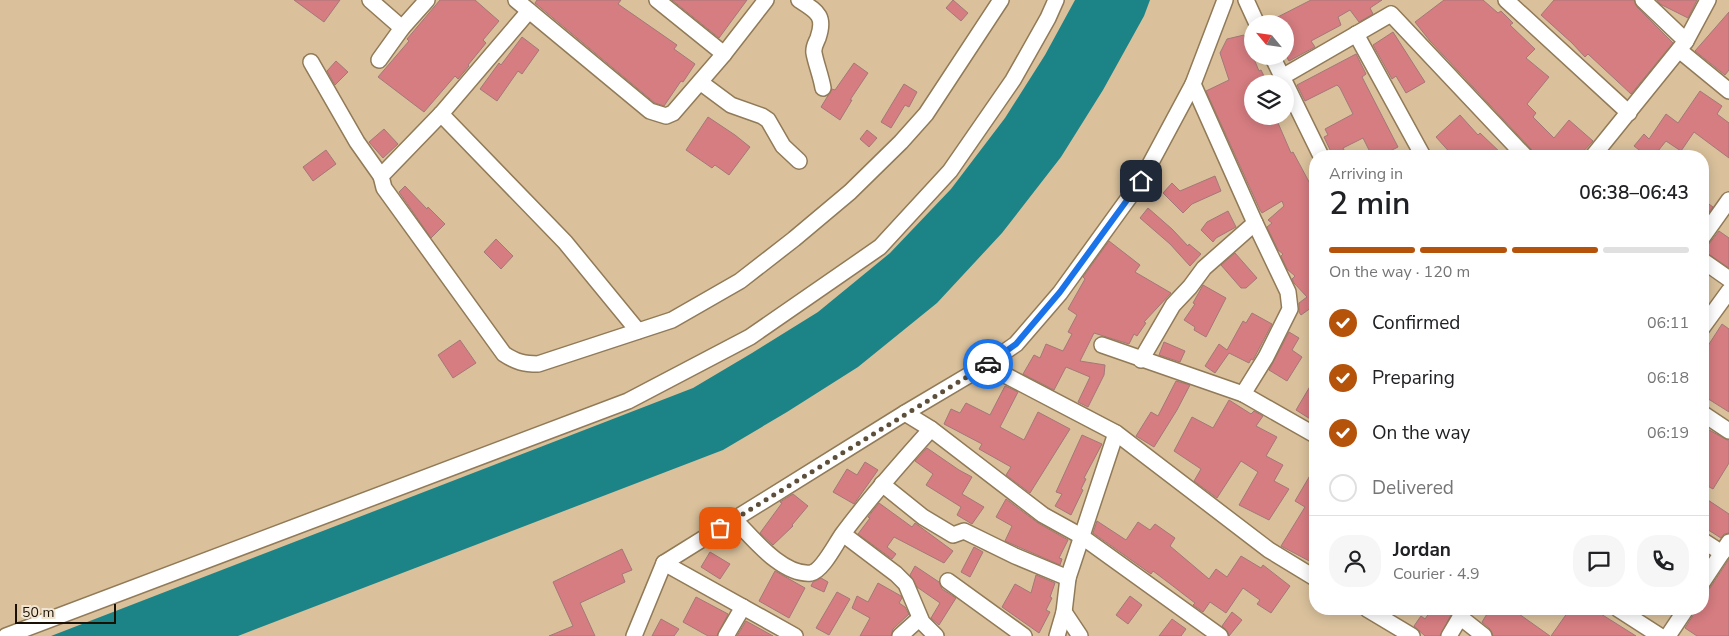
<!DOCTYPE html>
<meta charset="utf-8">
<style>
:root{--surface:#fff;--page:#f6f6f6;--text:#202124;--muted:#757577;--line:#e0e0e0;--accent:#b45309}
body{margin:0;font-family:"Nunito Sans",sans-serif;background:var(--page);color:var(--text);height:100vh;display:flex;flex-direction:column;font-size:19px;white-space:nowrap}
*{box-sizing:border-box;margin:0}
p{font-size:16px;color:var(--muted)}
.icon{flex:none;width:28px;height:28px;fill:none;stroke:currentColor;stroke-width:2;stroke-linecap:round;stroke-linejoin:round}
.map{position:relative;flex:1;overflow:hidden}
.drawer{position:absolute;left:1309px;top:150px;width:400px;height:465px;display:flex;flex-direction:column;background:var(--surface);border-radius:20px;box-shadow:0 2px 12px #0003}
.drawer>*{flex:none}
.needle{width:32px;rotate:299deg}
.buttons{position:absolute;left:1244px;top:15px;display:grid;gap:10px}
.buttons a{display:grid;place-items:center;width:50px;height:50px;border-radius:50%;background:var(--surface);box-shadow:0 2px 12px #0003;font-size:25px}
.scale{position:absolute;left:15px;bottom:12px;width:101px;box-sizing:border-box;padding-left:5px;border:2px solid #1a1104;border-top:0;font-size:14px;line-height:18px;white-space:nowrap;color:#1a1104;-webkit-text-stroke:4px #f1e4d1;paint-order:stroke}
.pin{position:absolute;display:grid;place-items:center;width:42px;height:42px;color:#fff;margin:-21px;border-radius:10px;box-shadow:0 2px 8px #0006}
.courier{position:absolute;display:grid;place-items:center;width:50px;height:50px;margin:-25px;border:4px solid #1a73e8;border-radius:50%;background:#fff;color:#222;box-shadow:0 1px 6px #0007}
.overview em{font-style:normal;font-weight:600}
.overview div{display:flex;flex-direction:column-reverse}
.overview{display:flex;align-items:center;justify-content:space-between;height:85px;padding:0 20px}
h1{font-size:32px;font-weight:600;line-height:38px}
.bar{display:grid;grid-template-columns:repeat(4,1fr);gap:8px 5px;align-content:center;height:60px;padding:0 20px}
.bar i{height:6px;border-radius:4px;background:var(--line)}
.bar .active{background:var(--accent)}
.bar p{grid-column:span 4}
.line{display:flex;align-items:center;gap:12px;padding:0 20px;border-top:1px solid var(--line)}
.line div{flex:1}
.round{display:grid;place-items:center;flex:none;width:52px;height:52px;border-radius:20px;background:var(--page)}
ol{padding:0 20px;list-style:none}
li{display:flex;align-items:center;gap:15px;height:55px}
li p{margin-inline-start:auto}
li .icon{padding:5px;border-radius:50%;background:var(--accent);color:#fff;stroke-width:4}
li:last-child{color:var(--muted)}
li i{width:28px;height:28px;border:2px solid var(--line);border-radius:50%}
.map>svg:first-child{display:block}
.water{fill:#1c8486}
.building{fill:#d67d81;stroke:#a47778}
.lines{fill:none;stroke-linecap:round;stroke-linejoin:round}
.minor-casing{stroke:#917a57;stroke-width:18}
.minor{stroke:#fff;stroke-width:15}
.done{stroke:#5d4f39;stroke-width:5;stroke-dasharray:0 9}
.route{stroke:#1a73e8;stroke-width:6}
</style>
<div class="map">
<svg width="1729" height="636" viewBox="0 0 1729 636">
<rect width="100%" height="100%" fill="#dac19c"/>
<polygon class="water" points="1075,0 1150,0 1144,16 1103,90 1061,157 1002,233 937,303 858,367 787,412 723,450 238,636 51,636 693,388 752,353 818,312 890,253 951,189 1005,118 1045,55"/>
<g class="building">
<polygon points="294,0 340,0 324,22"/>
<polygon points="440,0 475,0 499,21 483,40 486,43 468,65 469,66 458,79 455,76 424,112 378,77 409,41 407,39"/>
<polygon points="537,0 621,0 618,4 677,45 674,49 695,64 683,82 681,81 664,106 655,103 535,3"/>
<polygon points="672,0 747,0 719,38"/>
<polygon points="953,0 968,13 961,21 946,8"/>
<polygon points="1311,0 1382,0 1370,8 1373,14 1359,22 1350,10 1338,17 1341,25 1311,41 1315,47 1289,61 1285,54 1285,24 1266,23"/>
<polygon points="1444,0 1483,0 1498,13 1501,11 1513,23 1510,25 1535,49 1526,58 1549,77 1527,104 1536,113 1533,117 1554,138 1569,120 1593,141 1579,156 1534,156 1532,150 1430,41 1415,22"/>
<polygon points="1554,0 1634,0 1637,7 1673,43 1631,94 1588,54 1585,57 1572,43 1541,15"/>
<polygon points="1657,0 1697,0 1688,18 1660,4"/>
<polygon points="1729,12 1729,70 1725,75 1695,51"/>
<polygon points="1393,32 1425,82 1406,93 1396,76 1392,79 1373,45"/>
<polygon points="1244,35 1259,71 1261,70 1268,84 1252,84 1252,116 1275,116 1291,153 1293,152 1315,193 1315,305 1301,315 1299,312 1299,303 1307,297 1294,283 1292,279 1295,276 1287,269 1281,256 1283,254 1278,250 1267,227 1272,223 1268,220 1284,206 1282,201 1262,213 1260,210 1206,91 1229,80 1220,53 1227,39"/>
<polygon points="522,37 539,50 522,74 518,71 497,101 480,89 499,63 501,65"/>
<polygon points="1356,54 1366,74 1362,77 1398,147 1380,156 1372,156 1363,138 1343,148 1347,156 1333,156 1324,137 1328,135 1325,129 1353,114 1340,88 1337,85 1305,101 1297,85"/>
<polygon points="336,61 348,72 335,85 327,71"/>
<polygon points="854,63 868,73 850,100 852,100 840,120 821,107 832,89 835,90"/>
<polygon points="904,84 917,92 909,107 905,105 891,128 881,122"/>
<polygon points="1700,91 1722,106 1717,114 1729,123 1729,158 1694,132 1681,151 1666,141 1654,156 1647,156 1634,146 1644,134 1649,139 1666,114 1678,123"/>
<polygon points="1460,115 1478,135 1480,133 1504,156 1453,156 1436,137"/>
<polygon points="708,117 735,135 750,147 729,175 715,165 712,168 686,150"/>
<polygon points="384,129 398,144 383,158 369,142"/>
<polygon points="867,130 877,138 869,147 860,139"/>
<polygon points="326,150 336,164 313,181 303,167"/>
<polygon points="1215,176 1221,191 1192,204 1183,213 1163,193 1172,183 1180,191"/>
<polygon points="405,186 427,209 428,207 445,224 431,238 399,192"/>
<polygon points="1702,199 1713,207 1702,221"/>
<polygon points="1148,208 1172,229 1188,246 1189,244 1201,254 1190,266 1170,244 1140,218"/>
<polygon points="1228,211 1236,227 1216,238 1213,242 1201,230 1207,222"/>
<polygon points="1719,231 1729,238 1729,268 1702,250 1702,247 1709,244"/>
<polygon points="496,239 513,256 501,269 484,252"/>
<polygon points="1109,241 1140,265 1135,272 1171,293 1144,322 1146,323 1137,336 1134,334 1129,344 1094,333 1080,361 1105,365 1104,375 1088,407 1078,402 1090,377 1066,367 1054,390 1023,374 1034,355 1040,358 1046,344 1063,351 1072,334 1068,332 1077,315 1068,309 1085,279 1083,277"/>
<polygon points="1235,253 1257,278 1246,288 1241,288 1221,265"/>
<polygon points="1203,285 1226,298 1206,337 1194,330 1195,327 1184,320 1195,304 1193,303"/>
<polygon points="1252,313 1272,324 1253,360 1251,359 1249,363 1229,353 1215,373 1205,366 1219,344 1227,350 1243,321 1246,323"/>
<polygon points="1722,324 1729,329 1729,412 1702,395 1702,355"/>
<polygon points="1289,332 1299,338 1292,350 1302,357 1287,381 1269,370"/>
<polygon points="460,340 476,363 453,378 438,355"/>
<polygon points="1164,342 1185,351 1180,362 1159,355"/>
<polygon points="1315,378 1315,422 1296,410"/>
<polygon points="1176,381 1190,385 1177,410 1154,447 1136,436 1151,412 1158,416"/>
<polygon points="1005,386 1018,392 1000,427 1024,440 1038,412 1070,429 1030,493 1006,475 1011,467 979,449 982,444 944,424 951,409 960,413 966,403 990,415"/>
<polygon points="1229,400 1251,414 1254,411 1263,416 1256,426 1277,437 1266,456 1283,465 1274,481 1289,489 1269,520 1239,505 1258,472 1241,461 1217,498 1194,481 1201,469 1174,451 1192,417 1213,428"/>
<polygon points="1702,426 1729,441 1729,463 1713,489 1702,483"/>
<polygon points="1082,435 1102,444 1084,478 1086,479 1081,489 1083,490 1071,515 1055,506 1062,494 1056,492"/>
<polygon points="927,448 959,470 972,477 962,494 984,507 972,524 957,515 961,507 926,485 933,474 915,461"/>
<polygon points="865,462 878,470 854,504 833,492 847,469 857,475"/>
<polygon points="1315,467 1315,564 1281,546 1305,507 1295,501"/>
<polygon points="793,494 808,506 792,525 793,526 773,545 760,533 782,503 780,502"/>
<polygon points="1006,499 1038,523 1068,540 1059,558 1062,559 1060,565 1005,541 1012,526 996,517"/>
<polygon points="1708,500 1729,514 1729,533 1724,534 1721,538 1702,526 1702,509"/>
<polygon points="879,503 912,527 915,523 953,551 944,563 894,537 887,547 896,554 892,559 858,534 870,518 868,517"/>
<polygon points="1097,521 1126,540 1138,522 1150,530 1155,524 1175,538 1170,546 1209,579 1216,569 1227,577 1241,556 1261,568 1263,565 1290,586 1271,613 1257,604 1260,600 1243,588 1226,613 1210,602 1203,612 1193,605 1195,603 1169,583 1153,571 1151,574 1093,533"/>
<polygon points="974,547 983,552 970,577 961,572"/>
<polygon points="622,549 632,570 622,574 625,582 580,603 595,636 549,636 573,626 553,582"/>
<polygon points="710,552 730,564 720,579 701,567"/>
<polygon points="1729,559 1729,636 1697,636 1685,628 1694,614 1695,609 1702,609 1702,592 1710,588"/>
<polygon points="915,566 939,582 942,589 956,598 939,625 931,618 940,603 917,587 910,575"/>
<polygon points="775,571 805,588 789,618 759,601"/>
<polygon points="1036,575 1055,583 1050,597 1052,598 1046,610 1050,612 1039,633 1002,607 1015,584 1031,593"/>
<polygon points="821,578 828,582 824,592 811,586 813,582"/>
<polygon points="878,583 901,596 902,598 899,603 905,607 909,614 893,629 891,636 860,636 870,618 852,608 857,596 868,602"/>
<polygon points="837,592 850,599 829,635 816,628"/>
<polygon points="1130,596 1142,605 1128,624 1116,615"/>
<polygon points="696,597 728,614 717,636 708,636 683,622"/>
<polygon points="1432,609 1454,609 1440,636 1425,636 1414,626 1421,616 1425,619"/>
<polygon points="1490,609 1512,609 1550,636 1493,636 1490,629 1482,622"/>
<polygon points="1570,609 1604,609 1601,614 1636,636 1551,636"/>
<polygon points="1232,612 1242,620 1229,636 1228,632 1222,626"/>
<polygon points="661,619 679,629 674,636 652,636"/>
<polygon points="1172,619 1186,629 1181,636 1159,636"/>
<polygon points="746,621 773,636 737,636"/>
</g>
<g class="lines">
<defs>
<g id="minor">
<polyline points="370,0 402,28 427,0"/>
<polyline points="516,0 650,111 666,116 673,113 724,54 766,0"/>
<polyline points="657,0 724,54"/>
<path d="M799 0C816 11 826 15 818 38 816 43 813 47 814 53 816 64 821 76 823 88"/>
<polyline points="1246,0 1257,24"/>
<polyline points="1506,0 1629,113"/>
<polyline points="1643,0 1686,41"/>
<path d="M529 11 441 114 381 176 384 188 504 354C516 362 524 364 538 364L672 320 740 281 794 239 850 192 901 142 926 114 1001 0"/>
<polyline points="1356,34 1423,156"/>
<polyline points="1679,50 1729,91"/>
<polyline points="1272,56 1321,156"/>
<polyline points="379,60 402,28"/>
<polyline points="311,62 357,142 381,176"/>
<polyline points="1282,77 1391,14 1525,156"/>
<polyline points="700,82 731,105 762,116 768,120 783,146 799,161"/>
<polyline points="1193,84 1255,223 1288,292 1290,309 1266,357 1243,394 1315,435"/>
<polyline points="441,114 565,242 638,331"/>
<polyline points="1593,156 1686,41 1708,0"/>
<polyline points="1702,238 1729,200"/>
<polyline points="1702,260 1729,279"/>
<polyline points="1702,328 1729,291"/>
<polyline points="1102,345 1243,394"/>
<polyline points="1141,360 1173,305 1190,287 1204,268 1255,223"/>
<polyline points="986,365 1116,433 1269,550 1315,578"/>
<polyline points="905,413 931,429 1043,515 1081,536 1220,636"/>
<polyline points="1702,413 1729,431"/>
<polyline points="882,484 923,517 953,535 964,531 1015,556 1068,578"/>
<path d="M734 519C752 537 782 576 811 573 822 571 835 545 842 535 869 498 900 464 931 429"/>
<polyline points="843,534 896,574 906,584 922,622 936,636"/>
<polyline points="1702,540 1722,553"/>
<polyline points="664,563 795,636"/>
<polyline points="948,581 1024,636"/>
<polyline points="1702,583 1729,542"/>
<polyline points="1367,609 1412,636"/>
<polyline points="1618,609 1660,636"/>
<polyline points="1064,612 1080,636"/>
<polyline points="1460,617 1484,636"/>
<polyline points="6,636 628,401 750,337 880,247 950,171 1013,80 1048,18 1056,0"/>
<polyline points="634,636 664,563 905,413 986,365 1016,344 1060,293 1141,181 1193,84 1225,0"/>
<polyline points="726,636 743,607"/>
<polyline points="900,636 920,618"/>
<polyline points="1057,636 1064,612 1068,578 1116,433"/>
<polyline points="1449,636 1465,609"/>
<polyline points="1668,636 1686,609"/>
</g>
</defs>
<use href="#minor" class="minor-casing"/>
<use href="#minor" class="minor"/>
</g>
<g class="lines">
<polyline class="done" points="720,528 988,364"/>
<polyline class="route" points="988,364 1016,344 1060,292 1141,181"/>
</g>
</svg>
<div class="buttons">
<a><svg class="needle" viewBox="-14 -14 28 28"><path d="M0-13l5 13h-10z" fill="#e53935"/><path d="M0 13l5-13h-10z" fill="#757577"/></svg></a>
<a><svg class="icon" aria-label="layers" viewBox="0 0 24 24"><path d="M12 4l9 5-9 5-9-5zM3 14l9 5 9-5"/></svg></a>
</div>
<div class="scale">50 m</div>
<div class="pin" style="left:720px;top:528px;background:#ea580c"><svg class="icon" aria-label="bag" viewBox="0 0 24 24"><path d="M5 8h14l-1 12H6zM9 8a3 3 0 0 1 6 0"/></svg></div>
<div class="pin" style="left:1141px;top:181px;background:#1f2937"><svg class="icon" aria-label="home" viewBox="0 0 24 24"><path d="M3 11l9-7 9 7M6 9v11h12V9"/></svg></div>
<div class="courier" style="left:988px;top:364px"><svg class="icon" aria-label="car" viewBox="0 0 24 24"><path d="M5 17H2v-5l4-1 3-4h7l3 4 3 1v5h-3M9 17h6M6 11h13"/><circle cx="7" cy="17" r="2"/><circle cx="17" cy="17" r="2"/></svg></div>
<section class="drawer">
<div class="overview"><div><h1>2 min</h1><p>Arriving in</p></div><em>06:38–06:43</em></div>
<div class="bar"><i class="active"></i><i class="active"></i><i class="active"></i><i></i><p>On the way · 120 m</p></div>
<ol>
<li><svg class="icon" aria-label="check" viewBox="0 0 24 24"><path d="M5 12l5 5 9-10"/></svg>Confirmed<p>06:11</p></li>
<li><svg class="icon" aria-label="check" viewBox="0 0 24 24"><path d="M5 12l5 5 9-10"/></svg>Preparing<p>06:18</p></li>
<li><svg class="icon" aria-label="check" viewBox="0 0 24 24"><path d="M5 12l5 5 9-10"/></svg>On the way<p>06:19</p></li>
<li><i></i>Delivered</li>
</ol>
<div class="line" style="height:90px"><a class="round"><svg class="icon" aria-label="person" viewBox="0 0 24 24"><circle cx="12" cy="8" r="4"/><path d="M4 21q1-7 8-7t8 7"/></svg></a><div><b>Jordan</b><p>Courier · 4.9</p></div><a class="round"><svg class="icon" aria-label="chat" viewBox="0 0 24 24"><path d="M4 5h16v11H9l-5 4z"/></svg></a><a class="round"><svg class="icon" aria-label="phone" viewBox="0 0 24 24"><path d="M5 4h4l2 5-3 2q2 4 5 5l2-3 5 2v4C11 20 4 13 5 4z"/></svg></a></div>
</section>
</div>
